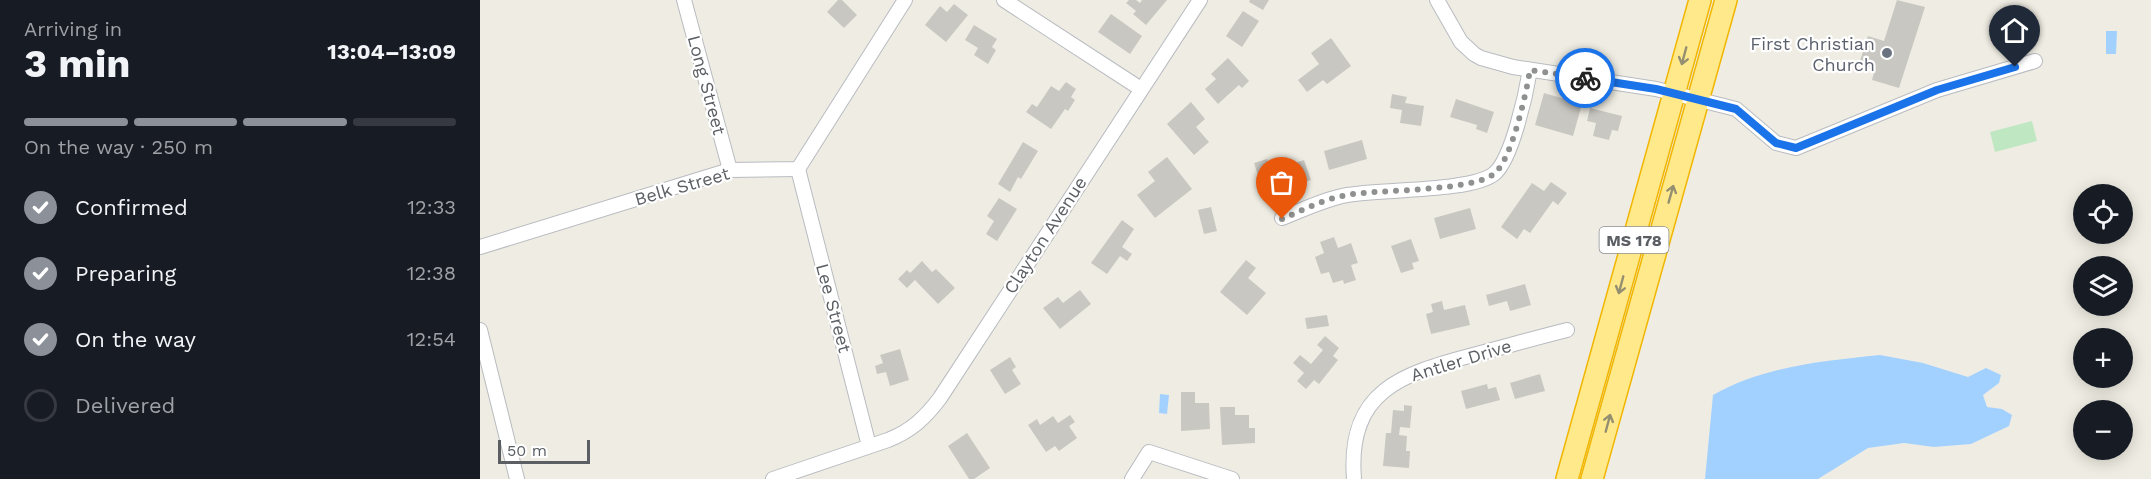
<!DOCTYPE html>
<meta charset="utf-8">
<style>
:root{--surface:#171b24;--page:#20242c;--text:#f1f3f6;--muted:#9ea1a6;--line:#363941;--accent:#8c9099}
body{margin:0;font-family:"Work Sans",sans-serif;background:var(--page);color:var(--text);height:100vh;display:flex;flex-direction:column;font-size:22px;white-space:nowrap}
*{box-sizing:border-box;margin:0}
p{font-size:20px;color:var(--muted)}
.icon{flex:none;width:33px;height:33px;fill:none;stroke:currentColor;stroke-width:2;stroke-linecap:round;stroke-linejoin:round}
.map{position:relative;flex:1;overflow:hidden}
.sheet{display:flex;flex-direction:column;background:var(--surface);width:480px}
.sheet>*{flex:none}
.fabs{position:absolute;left:1593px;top:184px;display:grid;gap:12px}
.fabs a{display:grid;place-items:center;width:60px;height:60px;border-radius:50%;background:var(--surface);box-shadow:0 3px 15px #0003;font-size:30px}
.scale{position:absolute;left:18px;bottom:15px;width:92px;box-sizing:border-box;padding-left:6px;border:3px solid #5b5f64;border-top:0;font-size:16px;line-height:21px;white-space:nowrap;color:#5b5f64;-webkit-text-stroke:4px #fff;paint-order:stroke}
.pin{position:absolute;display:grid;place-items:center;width:51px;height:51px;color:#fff;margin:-62px -26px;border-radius:50% 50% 50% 0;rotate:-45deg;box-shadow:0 0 6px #0007}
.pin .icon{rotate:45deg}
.courier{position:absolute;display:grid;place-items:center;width:60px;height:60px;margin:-30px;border:4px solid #1a73e8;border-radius:50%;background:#fff;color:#222;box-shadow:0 2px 8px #0007}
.head em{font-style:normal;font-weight:700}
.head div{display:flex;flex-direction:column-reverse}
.head{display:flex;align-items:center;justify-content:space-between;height:102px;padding:0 24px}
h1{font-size:39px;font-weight:700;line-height:45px}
.bar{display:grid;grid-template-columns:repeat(4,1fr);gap:9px 6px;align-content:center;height:72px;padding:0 24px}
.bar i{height:8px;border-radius:4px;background:var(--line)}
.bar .on{background:var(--accent)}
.bar p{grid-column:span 4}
ol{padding:0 24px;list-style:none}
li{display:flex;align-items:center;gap:18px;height:66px}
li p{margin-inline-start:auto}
li .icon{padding:6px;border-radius:50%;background:var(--accent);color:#fff;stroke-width:4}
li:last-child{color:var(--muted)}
li i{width:33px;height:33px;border:3px solid var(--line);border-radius:50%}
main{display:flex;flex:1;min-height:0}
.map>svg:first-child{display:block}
.green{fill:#bfe7c2}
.water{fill:#a3d1ff}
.building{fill:#c9c7c1}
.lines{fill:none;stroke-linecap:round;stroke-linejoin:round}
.minor-casing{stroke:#b8bbc0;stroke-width:16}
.highway-casing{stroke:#f2b600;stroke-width:24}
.minor{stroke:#fff;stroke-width:14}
.highway{stroke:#ffe98a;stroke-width:21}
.oneway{stroke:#948f71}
.done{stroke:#8f9190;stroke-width:6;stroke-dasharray:0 10.8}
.route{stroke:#1a73e8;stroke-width:8}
.worship-dot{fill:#6b7280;stroke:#fff;stroke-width:2}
.labels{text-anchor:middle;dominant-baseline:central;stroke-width:4.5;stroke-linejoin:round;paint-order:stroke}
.shield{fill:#fff;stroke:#8c8f92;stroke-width:1.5}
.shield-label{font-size:16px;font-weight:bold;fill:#5b5f64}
.worship-label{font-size:18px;fill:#5b616d;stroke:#fff;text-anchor:end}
.street-label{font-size:18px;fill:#5b5f64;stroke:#fff}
</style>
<main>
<section class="sheet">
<div class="head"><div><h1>3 min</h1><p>Arriving in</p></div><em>13:04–13:09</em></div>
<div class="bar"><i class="on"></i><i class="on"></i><i class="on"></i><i></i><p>On the way · 250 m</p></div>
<ol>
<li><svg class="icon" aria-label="check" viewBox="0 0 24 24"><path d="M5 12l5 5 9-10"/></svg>Confirmed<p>12:33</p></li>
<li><svg class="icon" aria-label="check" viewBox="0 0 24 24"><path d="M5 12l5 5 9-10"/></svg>Preparing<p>12:38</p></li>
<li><svg class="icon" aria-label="check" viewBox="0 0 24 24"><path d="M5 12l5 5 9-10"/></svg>On the way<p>12:54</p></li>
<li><i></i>Delivered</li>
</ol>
</section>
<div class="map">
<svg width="1671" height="479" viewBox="0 0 1671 479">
<rect width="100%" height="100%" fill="#efede3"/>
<polygon class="green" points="1552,121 1557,141 1515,152 1510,132"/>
<g class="water">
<polygon points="1626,31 1637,31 1636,54 1626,54"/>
<path d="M1400 355 1443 363 1488 377 1506 368 1521 375 1519 383 1503 395 1507 407 1522 409 1532 415 1529 426 1491 444 1454 447 1424 443 1388 448 1338 479H1225L1233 395C1284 366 1343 361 1400 355Z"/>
<polygon points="680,394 689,395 687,414 679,413"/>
</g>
<g class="building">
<polygon points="358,0 362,0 377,15 364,28 347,12"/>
<polygon points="649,0 656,0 660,3 662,0 687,0 666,25 653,14 656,11 646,3"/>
<polygon points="770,0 789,0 783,10 769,2"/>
<polygon points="1417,0 1445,7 1419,88 1392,80 1395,69 1379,64 1388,36 1404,41"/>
<polygon points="474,4 488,15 466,42 445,25 460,6 467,12"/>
<polygon points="763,11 779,21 762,47 746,36"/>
<polygon points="631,14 662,36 650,54 618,32"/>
<polygon points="494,25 517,39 512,47 516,50 508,64 494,55 498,48 485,40"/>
<polygon points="851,38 871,66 847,84 843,80 827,92 818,80 839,64 831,53"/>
<polygon points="748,58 769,81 762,88 759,85 738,104 725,89 736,79 731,74"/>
<polygon points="586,82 596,89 591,97 595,100 588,111 585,109 571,129 546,112 552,104 557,107 571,86 579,91"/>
<polygon points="1064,93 1102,104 1093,136 1055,125"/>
<polygon points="912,94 927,97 925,103 944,106 941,126 920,123 922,110 910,108"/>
<polygon points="976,99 1014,112 1007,133 996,129 997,125 970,117"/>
<polygon points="711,102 725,119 716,127 729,142 714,155 687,124"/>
<polygon points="1110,108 1142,116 1138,131 1132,130 1129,140 1113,136 1116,123 1107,121"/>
<polygon points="882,140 887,159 849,170 844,151"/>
<polygon points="543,142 558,151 541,179 538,177 530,192 518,184"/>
<polygon points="687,157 712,189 675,218 657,195 675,181 668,172"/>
<polygon points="787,159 791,171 824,160 831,180 800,191 801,195 786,200 774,163"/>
<polygon points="1071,182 1087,193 1078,205 1073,201 1050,233 1044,229 1037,239 1021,227 1052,183 1064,191"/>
<polygon points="519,198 537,209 517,241 506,234 514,221 507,216"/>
<polygon points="731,207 737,231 724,234 718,210"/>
<polygon points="990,208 996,229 960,239 954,218"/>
<polygon points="642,220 654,229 642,247 652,254 647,261 640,256 627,274 611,263"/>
<polygon points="854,237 858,248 871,243 878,263 871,265 876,280 864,284 863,280 853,283 849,272 841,274 835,257 844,253 840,242"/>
<polygon points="931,239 939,261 932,263 934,269 921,273 911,246"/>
<polygon points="766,260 776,268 768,278 786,293 767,315 740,292"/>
<polygon points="442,261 452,272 456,269 475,288 458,304 435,280 427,288 418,279 427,270 430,273"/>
<polygon points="1045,284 1051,305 1030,311 1027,301 1009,306 1006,295"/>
<polygon points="600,290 611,304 580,329 563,308 578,297 583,303"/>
<polygon points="962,301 964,310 985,305 990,325 951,334 946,314 953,312 951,304"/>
<polygon points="847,315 849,326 827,329 825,318"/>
<polygon points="845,336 859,348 853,356 858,360 839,384 834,380 826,389 817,381 824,373 813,363 820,355 831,364 843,350 837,345"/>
<polygon points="420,349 429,380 410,386 406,372 397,374 395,366 403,363 400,355"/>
<polygon points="530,357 536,367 532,370 541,384 525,394 510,370"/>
<polygon points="1060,374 1065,391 1035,399 1030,383"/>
<polygon points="1007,384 1008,389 1016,387 1020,400 986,409 981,391"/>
<polygon points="701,392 715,392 715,403 729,403 730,429 701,431"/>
<polygon points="924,405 932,406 930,428 920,427 919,435 927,436 926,451 930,451 929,468 903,466 906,433 911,433 913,410 924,411"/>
<polygon points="740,407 755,407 755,415 769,415 769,428 775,428 775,443 742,445"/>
<polygon points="590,415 595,422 589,426 597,438 579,451 575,446 566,452 548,425 557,419 560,425 573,416 578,423"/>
<polygon points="487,433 510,468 494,479 489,479 468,446"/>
</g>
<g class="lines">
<defs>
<g id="minor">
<polyline points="204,0 250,170"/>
<polyline points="524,0 661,89"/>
<polyline points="957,0 981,42 994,54 1001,58 1033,67 1176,89 1256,109 1296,143 1316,148 1457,90 1555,61"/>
<polyline points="318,169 389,446"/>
<path d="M802 218C823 210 844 199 867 195 899 189 994 192 1015 173 1032 158 1046 94 1050 70"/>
<polyline points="0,247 250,170 318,169 425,0"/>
<polyline points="0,330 37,479"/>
<path d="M293 479 408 440C431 431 445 418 460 398L720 0"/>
<polyline points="652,479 669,452 752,479"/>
<path d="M874 479C867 391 921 374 993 355 1024 347 1055 338 1087 330"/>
</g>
<g id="highway">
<polyline points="1087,479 1220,0"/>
<polyline points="1112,479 1246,0"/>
</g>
</defs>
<use href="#minor" class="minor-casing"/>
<use href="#highway" class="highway-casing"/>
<use href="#minor" class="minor"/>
<use href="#highway" class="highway"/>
</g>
<defs><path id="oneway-shaft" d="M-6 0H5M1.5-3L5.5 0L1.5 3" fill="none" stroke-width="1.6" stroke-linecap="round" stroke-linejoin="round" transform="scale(1.5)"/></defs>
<g class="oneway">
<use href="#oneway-shaft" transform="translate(1204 56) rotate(105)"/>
<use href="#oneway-shaft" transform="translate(1191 194) rotate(-74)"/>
<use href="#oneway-shaft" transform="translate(1141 285) rotate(105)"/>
<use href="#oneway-shaft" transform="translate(1128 423) rotate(-75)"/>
</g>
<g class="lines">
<path class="done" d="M802 219C823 210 844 199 867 195 899 189 994 192 1015 173 1032 158 1046 94 1050 70L1105 78"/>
<polyline class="route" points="1105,78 1176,89 1256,109 1296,143 1316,148 1457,90 1535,67"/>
</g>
<circle class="worship-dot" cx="1407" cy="53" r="6"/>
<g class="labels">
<rect class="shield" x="1119.5" y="227" width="69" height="26" rx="4.5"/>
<g class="shield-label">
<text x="1154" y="240">MS 178</text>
</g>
<g class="worship-label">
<text x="1395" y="43">First Christian<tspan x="1395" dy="21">Church</tspan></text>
</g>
<g class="street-label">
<text transform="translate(227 85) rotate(75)">Long Street</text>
<text transform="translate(202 186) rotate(-16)">Belk Street</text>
<text transform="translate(565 235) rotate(-57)">Clayton Avenue</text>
<text transform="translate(354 308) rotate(75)">Lee Street</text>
<text transform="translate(981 360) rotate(-17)">Antler Drive</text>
</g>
</g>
</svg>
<div class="fabs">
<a><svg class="icon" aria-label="locate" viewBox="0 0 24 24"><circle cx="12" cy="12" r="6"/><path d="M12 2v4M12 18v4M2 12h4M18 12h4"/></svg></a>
<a><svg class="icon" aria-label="layers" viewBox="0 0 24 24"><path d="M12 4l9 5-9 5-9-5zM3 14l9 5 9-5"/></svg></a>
<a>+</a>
<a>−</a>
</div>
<div class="scale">50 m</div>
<div class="pin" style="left:802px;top:219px;background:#ea580c"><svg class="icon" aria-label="bag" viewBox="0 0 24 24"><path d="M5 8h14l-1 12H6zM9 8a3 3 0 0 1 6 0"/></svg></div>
<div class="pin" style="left:1535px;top:67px;background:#1f2937"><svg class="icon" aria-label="home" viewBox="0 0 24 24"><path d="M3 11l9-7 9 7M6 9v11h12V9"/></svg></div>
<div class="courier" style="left:1105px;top:78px"><svg class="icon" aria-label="bike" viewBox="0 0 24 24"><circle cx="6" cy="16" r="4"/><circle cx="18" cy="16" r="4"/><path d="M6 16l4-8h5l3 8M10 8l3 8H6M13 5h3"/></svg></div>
</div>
</main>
